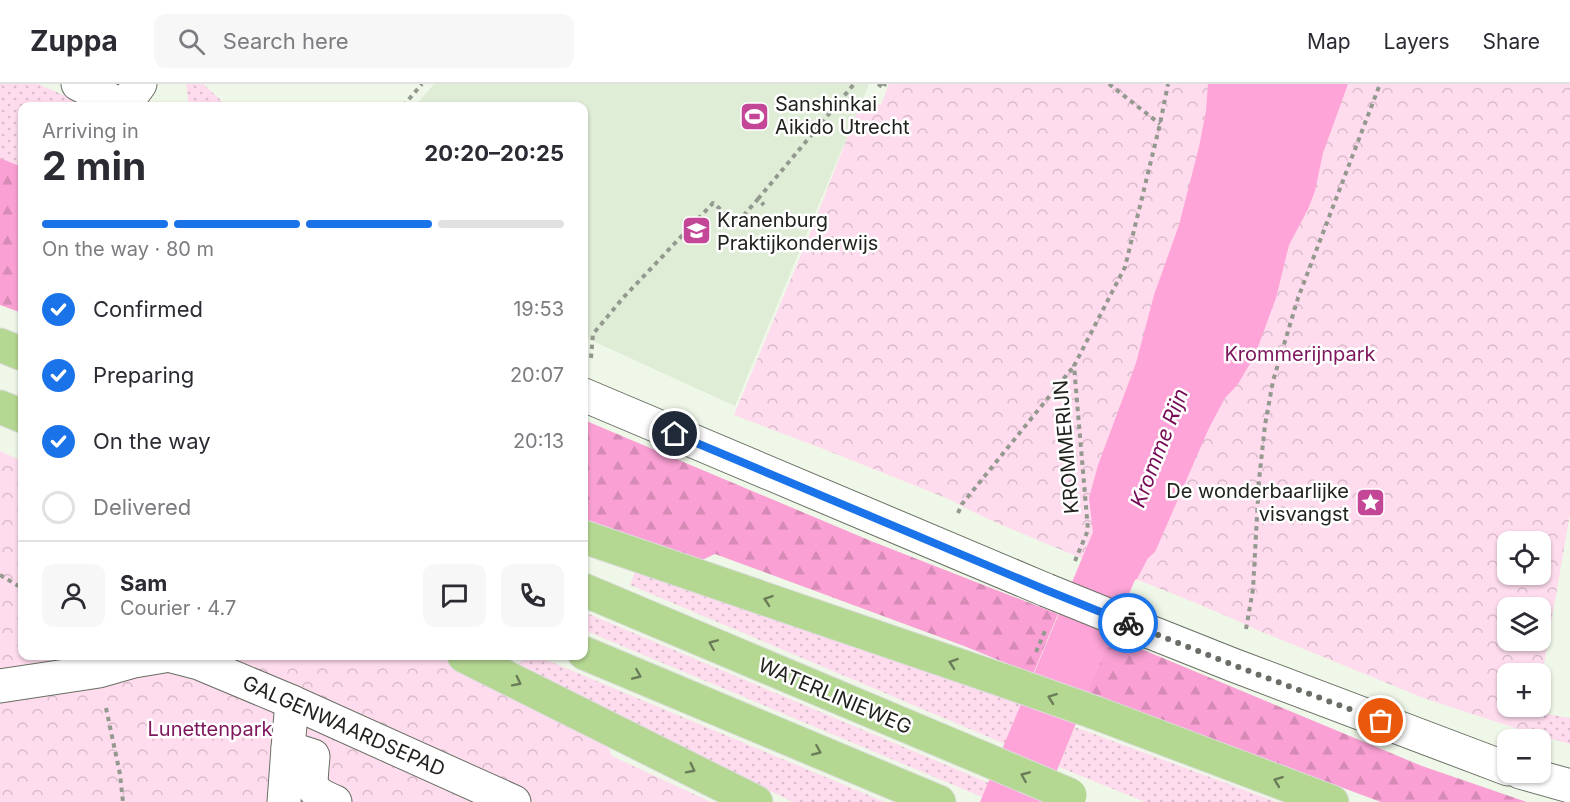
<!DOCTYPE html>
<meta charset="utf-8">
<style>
:root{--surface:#fff;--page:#f7f7f7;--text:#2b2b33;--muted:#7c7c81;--line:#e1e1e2;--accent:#1a73e8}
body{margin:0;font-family:Inter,sans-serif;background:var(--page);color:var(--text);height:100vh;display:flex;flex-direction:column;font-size:22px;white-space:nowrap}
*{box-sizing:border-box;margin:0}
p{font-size:20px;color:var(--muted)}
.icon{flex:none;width:33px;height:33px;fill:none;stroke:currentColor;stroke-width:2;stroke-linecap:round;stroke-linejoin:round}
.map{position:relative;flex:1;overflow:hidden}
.sheet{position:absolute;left:18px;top:18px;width:570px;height:558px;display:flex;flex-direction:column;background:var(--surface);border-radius:12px;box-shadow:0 2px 4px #0004}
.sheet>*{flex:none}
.controls{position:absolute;left:1497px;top:447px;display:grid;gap:12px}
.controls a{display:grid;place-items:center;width:54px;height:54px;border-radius:12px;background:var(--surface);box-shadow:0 2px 4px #0004;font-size:30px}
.pin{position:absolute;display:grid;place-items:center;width:51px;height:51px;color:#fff;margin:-26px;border:3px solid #fff;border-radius:50%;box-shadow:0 2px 6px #0007}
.courier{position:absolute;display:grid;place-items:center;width:60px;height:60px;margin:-30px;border:4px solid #1a73e8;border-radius:50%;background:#fff;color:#222;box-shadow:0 2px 8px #0007}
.headline em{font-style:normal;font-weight:700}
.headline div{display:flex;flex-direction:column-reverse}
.headline{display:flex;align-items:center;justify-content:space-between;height:102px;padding:0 24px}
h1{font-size:39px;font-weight:700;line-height:45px}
.bar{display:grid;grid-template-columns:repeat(4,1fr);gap:9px 6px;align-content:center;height:72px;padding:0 24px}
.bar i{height:8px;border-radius:4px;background:var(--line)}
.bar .selected{background:var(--accent)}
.bar p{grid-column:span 4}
.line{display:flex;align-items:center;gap:15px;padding:0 24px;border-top:2px solid var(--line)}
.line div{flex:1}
.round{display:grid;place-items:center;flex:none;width:63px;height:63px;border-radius:12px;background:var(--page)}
ol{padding:0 24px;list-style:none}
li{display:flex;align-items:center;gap:18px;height:66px}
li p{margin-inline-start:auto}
li .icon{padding:6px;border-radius:50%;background:var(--accent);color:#fff;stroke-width:4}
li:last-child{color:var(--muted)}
li i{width:33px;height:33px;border:3px solid var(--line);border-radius:50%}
header{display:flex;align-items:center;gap:36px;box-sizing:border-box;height:84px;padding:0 30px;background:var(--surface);border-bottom:2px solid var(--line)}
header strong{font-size:28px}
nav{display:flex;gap:33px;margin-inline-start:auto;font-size:21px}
.search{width:420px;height:54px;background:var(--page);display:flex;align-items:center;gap:15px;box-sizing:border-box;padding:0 21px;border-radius:12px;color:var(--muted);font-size:22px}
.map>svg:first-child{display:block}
.built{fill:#dfecd6}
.grass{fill:url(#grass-dots)}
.forest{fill:url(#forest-firs)}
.park{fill:url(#park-crowns);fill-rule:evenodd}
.water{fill:#fea4d8}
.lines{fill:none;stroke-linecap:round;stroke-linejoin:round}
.minor-casing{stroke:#686f62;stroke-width:35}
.major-casing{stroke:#dbdcdb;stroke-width:35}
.path{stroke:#93998e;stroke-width:4;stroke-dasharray:4.5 4.5;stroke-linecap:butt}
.minor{stroke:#fff;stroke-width:33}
.major{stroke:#b4d791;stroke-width:33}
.minor-bridge-casing{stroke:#686f62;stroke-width:35;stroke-linecap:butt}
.major-bridge-casing{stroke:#dbdcdb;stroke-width:35;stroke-linecap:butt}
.minor-bridge{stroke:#fff;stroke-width:33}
.major-bridge{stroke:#b4d791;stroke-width:33}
.oneway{stroke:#6a7d58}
.done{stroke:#686e65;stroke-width:6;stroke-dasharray:0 10.8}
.route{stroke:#1a73e8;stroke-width:8}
.labels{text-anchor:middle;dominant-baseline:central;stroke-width:5;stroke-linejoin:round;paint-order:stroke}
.poi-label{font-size:20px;fill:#20231e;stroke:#fff;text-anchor:start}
.park-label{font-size:20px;fill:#7e165d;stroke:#fff}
.street-label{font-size:20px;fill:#20231e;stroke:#fff}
.water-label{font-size:21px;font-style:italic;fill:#760b56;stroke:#fff}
</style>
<header>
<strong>Zuppa</strong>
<div class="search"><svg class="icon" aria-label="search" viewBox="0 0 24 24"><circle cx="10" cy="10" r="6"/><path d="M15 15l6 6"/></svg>Search here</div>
<nav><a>Map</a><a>Layers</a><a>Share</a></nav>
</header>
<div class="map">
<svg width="1570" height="718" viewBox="0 0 1570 718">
<defs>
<pattern id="grass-dots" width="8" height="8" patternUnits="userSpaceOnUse" patternTransform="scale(1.5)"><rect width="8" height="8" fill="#fedbed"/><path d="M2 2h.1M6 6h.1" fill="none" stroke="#d9bccb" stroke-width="1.8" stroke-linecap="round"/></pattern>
<pattern id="forest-firs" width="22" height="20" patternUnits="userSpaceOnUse" patternTransform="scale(1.5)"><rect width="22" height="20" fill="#faa0d4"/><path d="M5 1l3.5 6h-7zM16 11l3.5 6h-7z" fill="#d68ab6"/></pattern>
<pattern id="park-crowns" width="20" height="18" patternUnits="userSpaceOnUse" patternTransform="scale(1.5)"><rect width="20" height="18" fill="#fedbed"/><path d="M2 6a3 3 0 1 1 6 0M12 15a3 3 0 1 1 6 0" fill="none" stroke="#d9bccb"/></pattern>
</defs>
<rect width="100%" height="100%" fill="#eff8e8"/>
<polygon class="built" points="434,0 869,0 735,322 584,253 584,22 415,22"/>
<g class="grass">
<polygon points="0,0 38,0 89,22 22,22 22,83 0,74"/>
<polygon points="186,0 203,0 224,19 221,22 192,22 189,20"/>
<polygon points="638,480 858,559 1021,620 1005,660 630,501"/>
<polygon points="584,528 1034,718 994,718 584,546"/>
<polygon points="525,572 537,572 885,718 793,718 519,585 519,580"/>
<polygon points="1535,628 1570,634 1570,660 1531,649"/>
<polygon points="1075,643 1277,718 1145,718 1059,683"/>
</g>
<g class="forest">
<polygon points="0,74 22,83 22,229 0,221"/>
<polygon points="584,336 871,457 1058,530 1033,590 964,562 715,470 702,476 584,437"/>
<polygon points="1110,552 1422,682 1527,718 1381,718 1087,609"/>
</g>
<g class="park">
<path d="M889 0H1570V430L1541 597 1540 590H1508V622L1536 623 1531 649 1426 615 1257 546C1185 512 1109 486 1035 455 1007 443 978 432 951 416L826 366 734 331 813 142 863 13 881 21ZM1508 458H1540V490H1508ZM1508 524H1540V556H1508Z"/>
<polygon points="0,367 22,377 22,572 438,572 529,616 605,657 612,672 711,718 0,718"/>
</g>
<path class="water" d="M1208 0H1348L1323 69 1315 107 1308 125 1289 161 1276 214 1255 271 1238 300 1225 314 1209 344 1155 468 1148 474 1137 495 1135 496C1103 569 1075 644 1044 718H980L1093 448 1089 414 1098 381 1136 279 1154 211 1179 141 1199 63 1206 27Z"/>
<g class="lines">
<defs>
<g id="minor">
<polyline points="78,0 123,22"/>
<polyline points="124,22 140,0"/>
<polyline points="584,311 1046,506"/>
<polyline points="1125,538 1233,581 1508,685"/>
<polyline points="172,572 199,579 292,618 514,718"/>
<polyline points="0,602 99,587 134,577 164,572"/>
<path d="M288 664 313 672C311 701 306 706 335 718"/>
<polyline points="1520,688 1570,702"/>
<polyline points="284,718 288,664 292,618"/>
</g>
<g id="major">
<polyline points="0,261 22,270"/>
<polyline points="0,323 22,332"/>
<polyline points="584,453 1008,598"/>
<polyline points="584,506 980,673"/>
<polyline points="584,569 939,718"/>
<polyline points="464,572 756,718"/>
<polyline points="1096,629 1332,718"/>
</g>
</defs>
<use href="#minor" class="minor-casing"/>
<use href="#major" class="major-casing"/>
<g class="path">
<polyline points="878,0 884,4 885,0"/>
<polyline points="1109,0 1160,40"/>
<polyline points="403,22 422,0"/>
<polyline points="758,115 854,0"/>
<polyline points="591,274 593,250 623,214 713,119 737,139 758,115 764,121"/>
<polyline points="958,429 962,420 1074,282"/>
<polyline points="1075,477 1088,446 1074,282 1125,183 1160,40 1168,0"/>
<polyline points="0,491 22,504"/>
<polyline points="1246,545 1253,505 1259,396 1265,341 1273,297 1298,214 1380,0"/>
<polyline points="1036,568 1045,547"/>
<polyline points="106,624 120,690 123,718"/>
</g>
<use href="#minor" class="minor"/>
<use href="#major" class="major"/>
<defs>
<polyline id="minor-bridge" points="1046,506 1125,538"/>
<g id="major-bridge">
<polyline points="1008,598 1096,629"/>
<polyline points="980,673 1070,711"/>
</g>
</defs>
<use href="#minor-bridge" class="minor-bridge-casing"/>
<use href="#major-bridge" class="major-bridge-casing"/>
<use href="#minor-bridge" class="minor-bridge"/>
<use href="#major-bridge" class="major-bridge"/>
</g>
<defs><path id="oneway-chevron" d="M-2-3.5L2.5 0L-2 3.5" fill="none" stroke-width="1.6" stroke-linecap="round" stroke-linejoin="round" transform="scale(1.5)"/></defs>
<g class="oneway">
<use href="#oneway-chevron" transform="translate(768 516) rotate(-161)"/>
<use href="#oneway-chevron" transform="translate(713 560) rotate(-157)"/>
<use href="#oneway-chevron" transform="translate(953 579) rotate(-161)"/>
<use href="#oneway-chevron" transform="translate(637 591) rotate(23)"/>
<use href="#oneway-chevron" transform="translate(517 598) rotate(27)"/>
<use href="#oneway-chevron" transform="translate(1052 614) rotate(-160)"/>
<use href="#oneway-chevron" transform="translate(817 667) rotate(23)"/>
<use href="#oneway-chevron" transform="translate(691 685) rotate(27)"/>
<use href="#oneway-chevron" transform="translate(1025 692) rotate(-157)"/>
<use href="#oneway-chevron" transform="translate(1278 697) rotate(-159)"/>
</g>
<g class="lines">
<polyline class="done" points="1128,539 1233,581 1381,637"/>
<polyline class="route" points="675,350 1046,506 1128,539"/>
</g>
<defs>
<symbol id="stadium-square" viewBox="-11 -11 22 22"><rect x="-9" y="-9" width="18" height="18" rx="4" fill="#c34796" stroke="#fff"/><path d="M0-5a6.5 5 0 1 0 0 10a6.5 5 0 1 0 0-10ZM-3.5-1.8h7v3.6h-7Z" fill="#fff"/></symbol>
<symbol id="school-square" viewBox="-11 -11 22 22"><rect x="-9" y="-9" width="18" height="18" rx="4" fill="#c34796" stroke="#fff"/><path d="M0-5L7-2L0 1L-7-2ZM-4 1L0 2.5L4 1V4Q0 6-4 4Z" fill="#fff"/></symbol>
<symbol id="sight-square" viewBox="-11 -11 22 22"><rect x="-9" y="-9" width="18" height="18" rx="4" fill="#c34796" stroke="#fff"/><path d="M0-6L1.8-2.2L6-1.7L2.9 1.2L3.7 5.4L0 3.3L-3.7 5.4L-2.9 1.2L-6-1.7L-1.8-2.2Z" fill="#fff"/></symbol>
</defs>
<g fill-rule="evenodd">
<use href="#stadium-square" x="738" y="16" width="33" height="33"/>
<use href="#school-square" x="680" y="130" width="33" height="33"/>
<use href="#sight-square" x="1354" y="402" width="33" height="33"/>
</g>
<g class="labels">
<g class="poi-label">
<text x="775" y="20">Sanshinkai<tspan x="775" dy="23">Aikido Utrecht</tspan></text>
<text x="717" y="136">Kranenburg<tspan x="717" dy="23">Praktijkonderwijs</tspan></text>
<text x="1349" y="407" text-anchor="end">De wonderbaarlijke<tspan x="1349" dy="23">visvangst</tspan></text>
</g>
<g class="park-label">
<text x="1300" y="270">Krommerijnpark</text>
<text x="210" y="645">Lunettenpark</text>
</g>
<g class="street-label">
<text transform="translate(1066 363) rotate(-95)">KROMMERIJN</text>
<text transform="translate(835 612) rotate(23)">WATERLINIEWEG</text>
<text transform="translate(344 642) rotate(24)">GALGENWAARDSEPAD</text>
</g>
<g class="water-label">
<text transform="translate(1159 364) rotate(-69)">Kromme Rijn</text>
</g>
</g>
</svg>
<div class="controls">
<a><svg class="icon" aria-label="locate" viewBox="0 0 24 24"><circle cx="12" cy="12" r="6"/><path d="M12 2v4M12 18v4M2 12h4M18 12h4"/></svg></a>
<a><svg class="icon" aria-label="layers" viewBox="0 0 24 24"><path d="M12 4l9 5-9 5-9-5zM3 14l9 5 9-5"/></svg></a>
<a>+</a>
<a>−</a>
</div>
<div class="pin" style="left:1381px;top:637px;background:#ea580c"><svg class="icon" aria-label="bag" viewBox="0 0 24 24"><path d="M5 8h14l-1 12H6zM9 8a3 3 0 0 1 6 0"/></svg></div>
<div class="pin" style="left:675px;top:350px;background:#1f2937"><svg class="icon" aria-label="home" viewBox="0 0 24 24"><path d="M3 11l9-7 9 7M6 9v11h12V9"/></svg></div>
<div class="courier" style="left:1128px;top:539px"><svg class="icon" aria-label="bike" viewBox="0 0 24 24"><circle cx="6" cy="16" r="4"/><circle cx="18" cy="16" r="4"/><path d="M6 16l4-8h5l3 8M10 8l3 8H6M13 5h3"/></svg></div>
<section class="sheet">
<div class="headline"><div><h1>2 min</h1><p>Arriving in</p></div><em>20:20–20:25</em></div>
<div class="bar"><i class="selected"></i><i class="selected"></i><i class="selected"></i><i></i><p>On the way · 80 m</p></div>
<ol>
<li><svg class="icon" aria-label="check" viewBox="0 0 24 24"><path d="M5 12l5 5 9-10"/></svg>Confirmed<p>19:53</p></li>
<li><svg class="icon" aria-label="check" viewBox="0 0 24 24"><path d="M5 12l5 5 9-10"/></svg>Preparing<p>20:07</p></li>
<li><svg class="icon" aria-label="check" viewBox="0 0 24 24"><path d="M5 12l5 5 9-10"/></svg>On the way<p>20:13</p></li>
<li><i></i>Delivered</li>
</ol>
<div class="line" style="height:108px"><a class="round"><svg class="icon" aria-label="person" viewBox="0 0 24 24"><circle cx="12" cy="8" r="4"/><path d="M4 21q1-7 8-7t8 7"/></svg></a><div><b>Sam</b><p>Courier · 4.7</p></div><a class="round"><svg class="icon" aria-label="chat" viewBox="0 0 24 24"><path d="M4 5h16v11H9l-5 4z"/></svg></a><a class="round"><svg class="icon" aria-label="phone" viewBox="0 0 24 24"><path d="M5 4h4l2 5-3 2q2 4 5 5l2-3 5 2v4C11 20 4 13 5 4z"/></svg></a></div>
</section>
</div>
